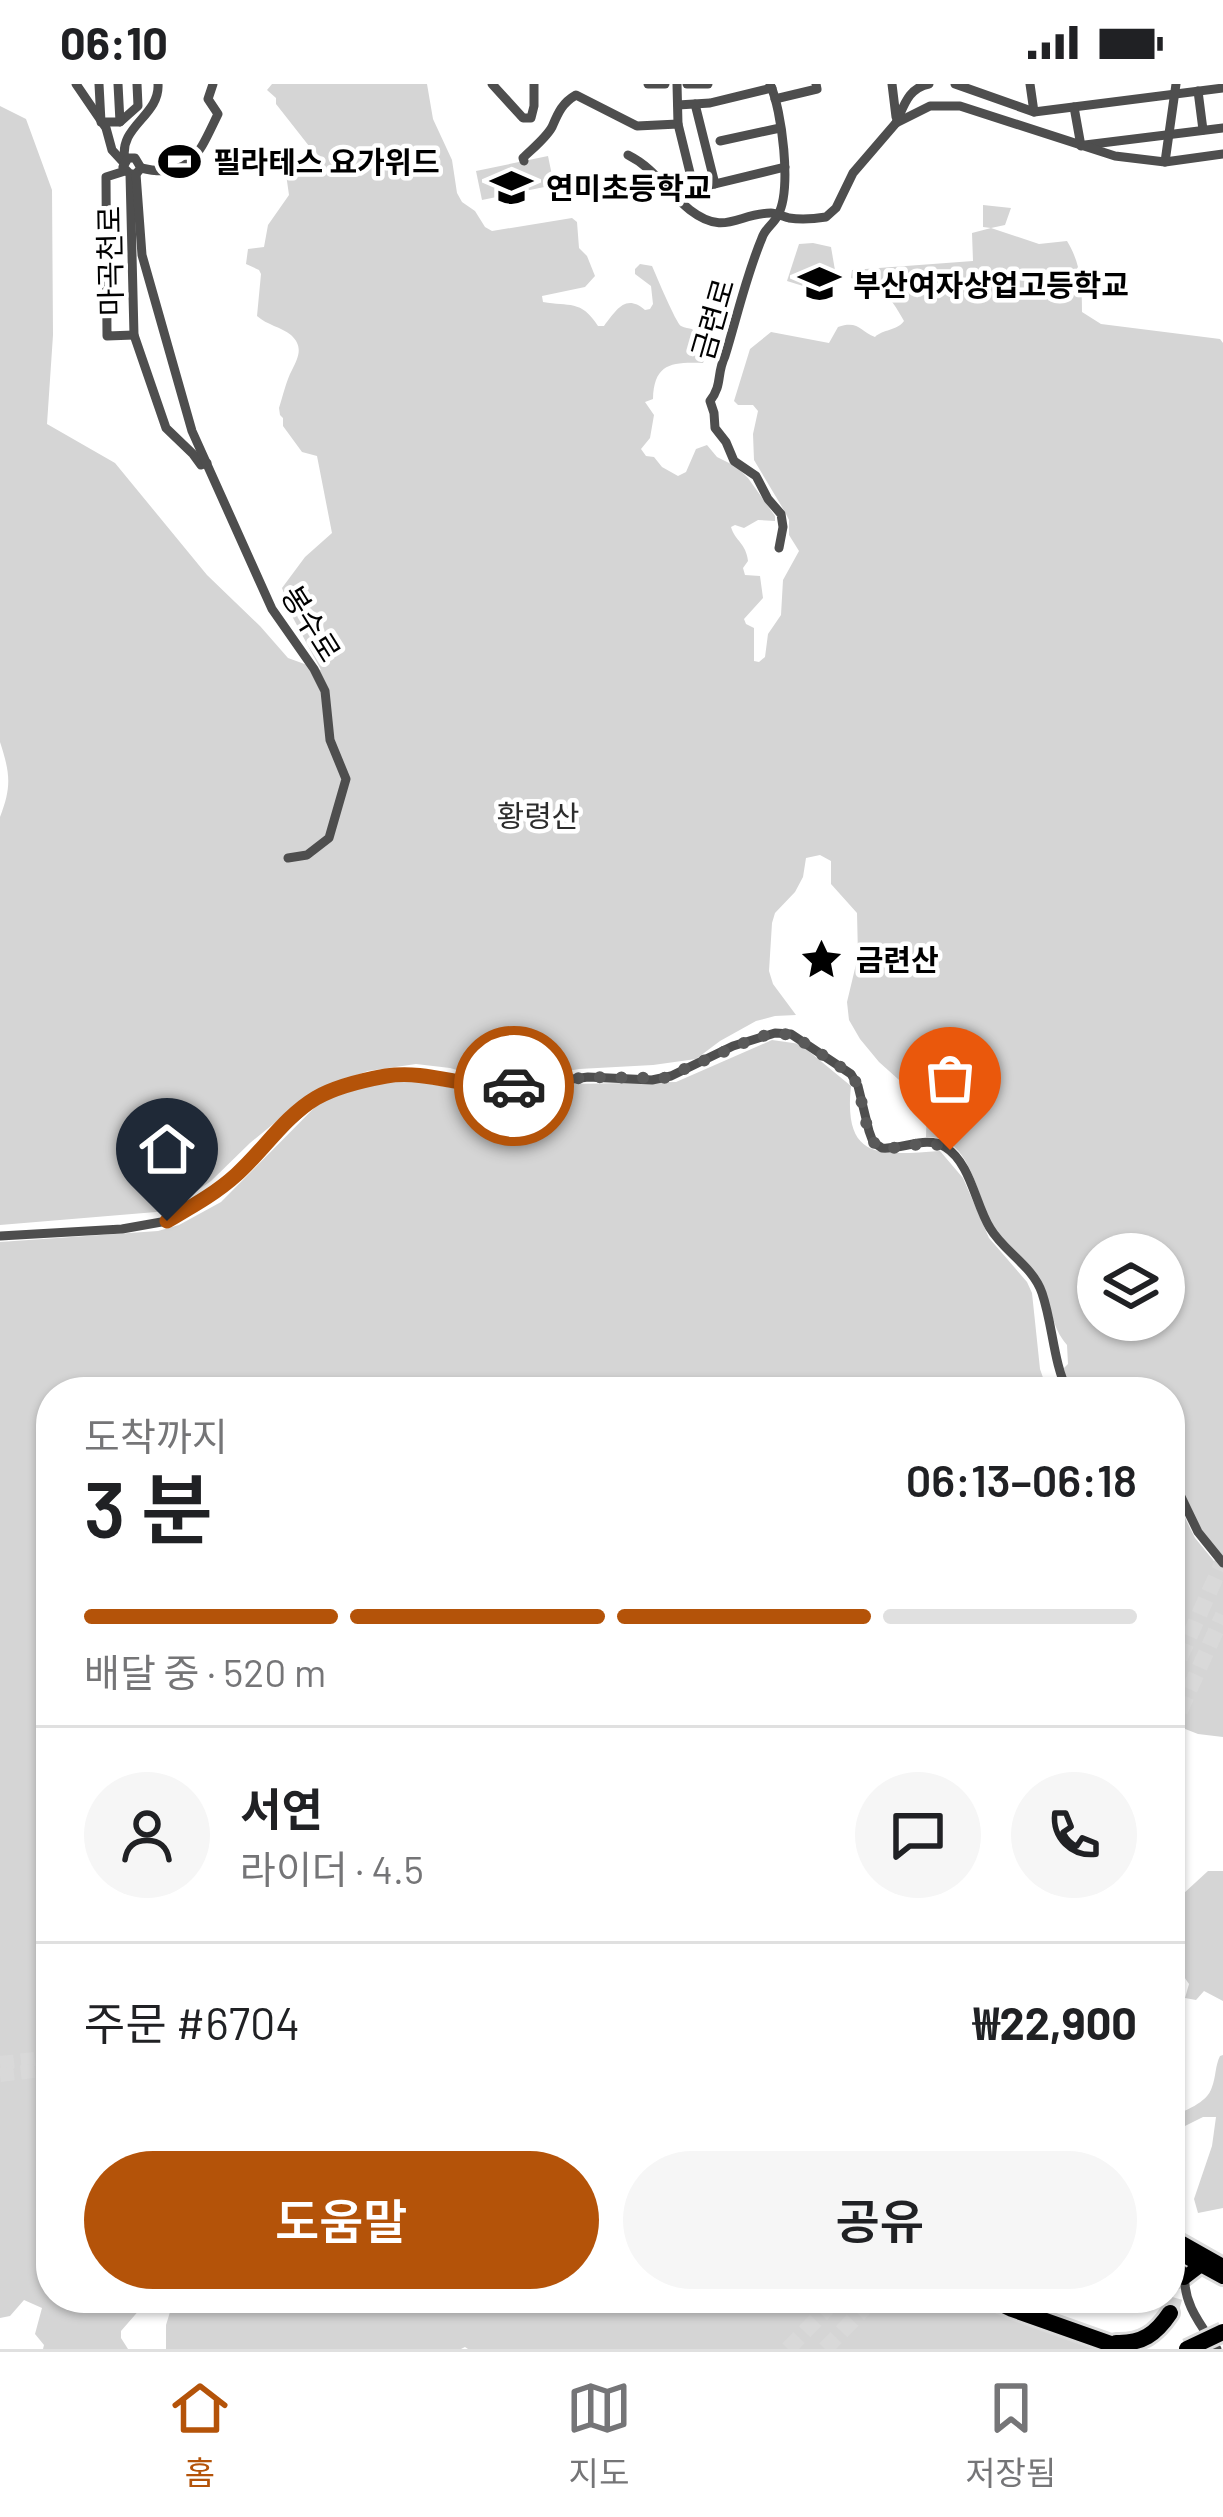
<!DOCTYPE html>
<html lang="ko">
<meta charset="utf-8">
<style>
:root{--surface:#fff;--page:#f6f6f6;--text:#202124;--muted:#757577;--line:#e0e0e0;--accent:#b45309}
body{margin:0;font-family:Barlow,"Noto Sans KR",sans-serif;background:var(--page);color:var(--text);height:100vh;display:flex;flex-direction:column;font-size:45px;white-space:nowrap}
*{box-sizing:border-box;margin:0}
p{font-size:39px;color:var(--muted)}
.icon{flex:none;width:66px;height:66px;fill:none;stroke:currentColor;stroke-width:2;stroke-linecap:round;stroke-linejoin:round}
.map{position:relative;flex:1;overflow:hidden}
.side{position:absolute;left:36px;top:1293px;width:1149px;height:936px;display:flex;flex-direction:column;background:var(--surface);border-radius:48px;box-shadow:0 3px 9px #0004}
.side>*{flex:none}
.fabs{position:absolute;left:1077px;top:1149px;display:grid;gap:24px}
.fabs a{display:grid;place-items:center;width:108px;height:108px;border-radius:50%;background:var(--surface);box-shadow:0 3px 9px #0004;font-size:60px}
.pin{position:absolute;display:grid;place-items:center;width:102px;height:102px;color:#fff;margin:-123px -51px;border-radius:50% 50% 50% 0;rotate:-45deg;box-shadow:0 0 12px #0007}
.pin .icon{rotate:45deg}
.courier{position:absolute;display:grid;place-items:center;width:120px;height:120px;margin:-60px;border:9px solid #b45309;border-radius:50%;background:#fff;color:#222;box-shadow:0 3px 15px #0007}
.headline em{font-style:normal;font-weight:600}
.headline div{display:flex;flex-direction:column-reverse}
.headline{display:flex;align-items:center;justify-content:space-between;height:204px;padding:0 48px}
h1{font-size:78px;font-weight:600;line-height:90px}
.bar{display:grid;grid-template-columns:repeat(4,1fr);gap:18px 12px;align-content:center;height:144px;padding:0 48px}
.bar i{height:15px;border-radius:9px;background:var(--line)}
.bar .selected{background:var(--accent)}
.bar p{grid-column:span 4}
.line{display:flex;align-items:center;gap:30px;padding:0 48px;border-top:3px solid var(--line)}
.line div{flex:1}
.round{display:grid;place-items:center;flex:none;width:126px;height:126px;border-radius:63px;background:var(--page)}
.action{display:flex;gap:24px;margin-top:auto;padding:24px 48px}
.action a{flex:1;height:138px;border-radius:72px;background:var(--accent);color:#fff;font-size:48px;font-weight:600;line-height:138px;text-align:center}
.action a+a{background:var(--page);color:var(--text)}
.status{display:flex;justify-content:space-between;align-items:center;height:84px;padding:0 60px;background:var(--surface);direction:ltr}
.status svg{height:33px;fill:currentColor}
.dock{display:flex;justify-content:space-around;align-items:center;height:168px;border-top:3px solid var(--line);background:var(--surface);font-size:33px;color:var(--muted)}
.dock a{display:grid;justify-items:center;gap:6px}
.dock .selected{color:var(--accent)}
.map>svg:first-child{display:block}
.green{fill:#d5d5d5;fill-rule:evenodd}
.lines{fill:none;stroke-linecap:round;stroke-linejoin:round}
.major-tunnel{stroke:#d9d9d9;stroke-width:14;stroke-dasharray:14 7;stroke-linecap:butt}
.highway-tunnel{stroke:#d9d9d9;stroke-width:16;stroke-dasharray:16 8;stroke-linecap:butt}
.major-casing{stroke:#dbdbdb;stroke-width:20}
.highway-casing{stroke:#dbdbdb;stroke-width:22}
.minor{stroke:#4e4e4e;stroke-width:9}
.major{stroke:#000;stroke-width:14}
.highway{stroke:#000;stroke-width:16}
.highway-bridge-casing{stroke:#dbdbdb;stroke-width:22;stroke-linecap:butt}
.highway-bridge{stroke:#000;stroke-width:16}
.done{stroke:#595959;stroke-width:12;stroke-dasharray:0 21.6}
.route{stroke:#b45309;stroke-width:15}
.labels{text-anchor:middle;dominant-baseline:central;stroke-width:9;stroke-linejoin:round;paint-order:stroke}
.poi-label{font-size:30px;font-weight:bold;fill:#000;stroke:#fff;text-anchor:start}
.street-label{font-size:30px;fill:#000;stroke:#fff}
.park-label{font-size:30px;fill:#2c2c2c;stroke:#fff}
</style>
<div class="status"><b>06:10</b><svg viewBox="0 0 49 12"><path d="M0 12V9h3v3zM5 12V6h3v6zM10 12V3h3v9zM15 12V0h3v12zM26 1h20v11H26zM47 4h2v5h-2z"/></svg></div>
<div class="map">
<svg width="1223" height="2265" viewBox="0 0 1223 2265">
<rect width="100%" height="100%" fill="#fff"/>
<g class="green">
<path d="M272 0H427L433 35 452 76 457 109 462 118 475 127 485 143 492 147 572 134 577 138 579 164 587 172 595 192 585 203 542 212 543 218C569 223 581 215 598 242H604C616 227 625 209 645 226L650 225 653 220 651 202 635 190V185L640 180 652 182C656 191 676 239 681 242 685 244 689 244 692 245 701 256 711 265 703 279 672 278 654 279 653 315L645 318 654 331 650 354 641 365 646 372 654 373 662 383 678 392 686 388 696 365 707 361 717 373 737 383 748 394 775 432V437L758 436 744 444 735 441 731 443C735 457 746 459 748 477L743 484 745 491 760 492 763 514 744 535 746 540 754 544V577L759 578 765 573 768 550 781 531 783 496 799 467 789 451V436L785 428 754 376 753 350 758 327 753 321H738L734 317 750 265 771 248 829 259 838 243C859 236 860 248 875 253 883 245 897 247 904 237 888 208 882 204 851 194L852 186 973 177 972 149 991 144 983 143V121L1011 124 1005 141 991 144 1039 160 1067 157C1081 180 1082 201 1082 228L1101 240 1220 255 1223 259V1475L1203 1449 1170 1385V1308H1072L1066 1299 1064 1284 1068 1280 1067 1261C1050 1241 1053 1223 1042 1201 1032 1183 1011 1169 998 1152 977 1122 974 1050 926 1053L927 1021 879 978 860 955 849 936 847 918 858 872 857 829 831 800V777L820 771 806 774 803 793 795 808 775 829 772 839 769 887 773 900 796 931 775 932 756 937 720 957 696 975 653 981 579 985 515 996 485 994 450 984 416 980 368 987 320 1004 300 1018 250 1059 211 1097 168 1127 0 1141V733C12 702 10 689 0 658V22L26 35 52 106 53 251 47 340 115 379 207 491 260 542 288 574 321 586 292 532 282 504 305 473 332 449 317 372 302 368 283 342V334L280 331 279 324C283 312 286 297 292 286 298 274 304 263 291 251 281 243 267 241 257 232L261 190 259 186 246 180 248 165 264 163 268 141 289 111 286 90 292 85 303 87C310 80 310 72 309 62L276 20V14L267 6ZM1098 1170H1164V1236H1098Z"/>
<polygon points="548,72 554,101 482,116 476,87"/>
<polygon points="813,159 831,163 837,198 832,211 787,197 799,160"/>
<path d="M772 956 800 960 851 1002C843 1077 881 1071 940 1067L963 1094 989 1154 1027 1198 1032 1209 1040 1285 1048 1308H51V2214H978L1003 2229 1099 2265H468L465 2263 461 2265H166V2241L170 2228 161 2215 148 2216 121 2247V2254L128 2265H43L44 2261 35 2250 42 2224 24 2216 10 2232 0 2234V1158L158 1147 179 1141 221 1118 321 1017 370 1001 410 996 494 1012 573 1000 676 998Z"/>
<polygon points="1170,1404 1195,1454 1223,1488 1223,1653 1198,1650 1170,1639"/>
<polygon points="1208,1787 1223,1787 1223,1917 1204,1907 1196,1916 1185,1914 1189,1900 1178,1884 1170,1881 1170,1795 1183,1810"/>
<path d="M1223 1971V2124L1198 2129 1194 2115 1212 2062 1216 2033H1203L1179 2045 1170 2034C1184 2026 1207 2020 1212 2003 1216 1993 1215 1982 1220 1972Z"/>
</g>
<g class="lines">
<g class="major-tunnel">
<polyline points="0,1979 51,1973"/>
<polyline points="0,1991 51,1985"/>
</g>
<g class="highway-tunnel">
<polyline points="1170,1596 1223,1477"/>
<polyline points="1170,1649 1223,1531"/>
<polyline points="1170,2229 1176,2208 1170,2183"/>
<polyline points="788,2265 837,2214"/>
<polyline points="825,2265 874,2214"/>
</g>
<defs>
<g id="major">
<polyline points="1170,2152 1223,2182"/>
<polyline points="1170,2164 1223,2193"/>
<polyline points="1170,2171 1184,2194 1201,2181"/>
</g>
<g id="highway">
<polyline points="989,2214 1012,2225 1125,2265"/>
<path d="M1116 2259C1142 2260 1156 2250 1170 2229"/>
</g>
</defs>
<use href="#major" class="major-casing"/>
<use href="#highway" class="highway-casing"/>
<g class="minor">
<polyline points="76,0 106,44 112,66 124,79"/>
<polyline points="99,0 101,38 120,38 138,22 137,0"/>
<polyline points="118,0 120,38"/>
<polyline points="492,0 523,34 531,34 534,22 534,0"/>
<polyline points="648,0 665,0"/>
<polyline points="677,0 678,40"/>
<polyline points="687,0 708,0"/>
<path d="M770 0C782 26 792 105 778 131 774 140 765 144 762 154 746 192 737 233 725 272 716 291 723 300 710 317L714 329 715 344 726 358 734 377 756 392 768 415 781 430 783 443 779 464"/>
<polyline points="892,0 896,33"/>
<polyline points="955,0 1034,28 1223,4"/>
<polyline points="1030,0 1034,28"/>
<polyline points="1198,7 1203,46"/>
<polyline points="775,15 817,5 816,0"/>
<polyline points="695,20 715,100"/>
<polyline points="678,21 710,19 772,4"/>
<polyline points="1074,23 1081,62"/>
<path d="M896 39C904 22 908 4 929 0"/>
<polyline points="720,57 780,44"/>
<polyline points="1085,61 1223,44"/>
<path d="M628 71C656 85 666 107 690 126 725 153 738 129 771 129 775 129 785 133 789 134 801 136 814 135 826 133L836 124 853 89 896 39 930 22H960L1115 72 1165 78 1223 70"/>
<path d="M125 76C118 42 160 32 158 0"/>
<path d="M524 77 523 74C532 65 546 54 552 43 558 29 562 19 576 11L637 42 678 40 694 105 785 83"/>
<polyline points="1165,78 1176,0"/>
<path d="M141 84C191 96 199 69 218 30L208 15 213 0"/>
<polyline points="125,87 106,93 107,252 134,251"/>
<polyline points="130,90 136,90 141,84 135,74 128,74 123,83 130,90 134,251 166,344 193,370 201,381 207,379"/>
<polyline points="136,90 142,171 192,347 272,525 314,585 325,607 330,656 346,695 329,754 307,771 288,774"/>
<path d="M0 1152 122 1145 167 1137 213 1110 239 1089 273 1053 318 1013 383 992 415 990 483 1002 507 1004 588 993 652 996 671 992 733 962 775 949 791 950 851 990 858 1002 869 1047 873 1058 882 1064C902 1066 927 1051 945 1063 971 1079 975 1120 990 1144 1004 1168 1033 1182 1042 1209 1053 1241 1053 1278 1068 1308"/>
<polyline points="1170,1390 1198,1448 1223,1479"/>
<path d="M1185 2189C1182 2219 1201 2241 1217 2265"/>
</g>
<use href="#major" class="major"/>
<use href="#highway" class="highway"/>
<defs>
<polyline id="highway-bridge" points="1187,2265 1223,2248"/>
</defs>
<use href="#highway-bridge" class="highway-bridge-casing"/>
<use href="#highway-bridge" class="highway-bridge"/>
</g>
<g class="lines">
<path class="done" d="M514 1002 588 993 664 994 760 952 791 950 851 990 858 1002 868 1047 873 1058 882 1064C906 1066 928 1052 950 1066"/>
<path class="route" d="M167 1137C191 1123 215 1110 236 1091 263 1067 284 1033 316 1014 335 1003 364 996 386 992 430 985 470 1007 514 1002"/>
</g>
<defs>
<symbol id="stadium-bare" viewBox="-9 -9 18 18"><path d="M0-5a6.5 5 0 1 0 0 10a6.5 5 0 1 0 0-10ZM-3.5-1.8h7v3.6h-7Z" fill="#000" stroke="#fff" stroke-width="2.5" paint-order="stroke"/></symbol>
<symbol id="school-bare" viewBox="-9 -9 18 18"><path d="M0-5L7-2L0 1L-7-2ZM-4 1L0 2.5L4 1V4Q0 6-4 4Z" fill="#000" stroke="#fff" stroke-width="2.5" paint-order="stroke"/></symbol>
<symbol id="sight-bare" viewBox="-9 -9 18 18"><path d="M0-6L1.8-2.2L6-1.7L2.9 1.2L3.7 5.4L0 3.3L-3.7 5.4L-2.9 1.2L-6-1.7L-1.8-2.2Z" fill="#000" stroke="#fff" stroke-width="2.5" paint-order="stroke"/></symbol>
</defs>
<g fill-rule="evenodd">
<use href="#stadium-bare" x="150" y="48" width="59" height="59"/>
<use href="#school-bare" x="482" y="74" width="59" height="59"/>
<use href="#school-bare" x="790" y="170" width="59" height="59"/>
<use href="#sight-bare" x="792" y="846" width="59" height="59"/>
</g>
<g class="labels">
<g class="poi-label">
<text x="213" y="77">필라테스 요가위드</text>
<text x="546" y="103">연미초등학교</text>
<text x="853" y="200">부산여자상업고등학교</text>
<text x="856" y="875">금련산</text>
</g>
<g class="street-label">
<text transform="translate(109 177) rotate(-91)">마곡천로</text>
<text transform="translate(712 235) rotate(-74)">금련로</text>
<text transform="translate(312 539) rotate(58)">봉수로</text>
</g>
<g class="park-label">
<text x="538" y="731">황령산</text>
</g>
</g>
</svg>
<div class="fabs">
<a><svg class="icon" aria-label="layers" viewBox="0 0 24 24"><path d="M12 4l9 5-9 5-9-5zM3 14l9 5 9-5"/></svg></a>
</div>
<div class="pin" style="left:950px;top:1066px;background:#ea580c"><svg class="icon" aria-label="bag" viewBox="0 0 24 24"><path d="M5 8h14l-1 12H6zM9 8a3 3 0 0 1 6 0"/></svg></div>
<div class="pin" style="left:167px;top:1137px;background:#1f2937"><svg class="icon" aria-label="home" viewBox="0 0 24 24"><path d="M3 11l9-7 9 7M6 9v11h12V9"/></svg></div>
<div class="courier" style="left:514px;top:1002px"><svg class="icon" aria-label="car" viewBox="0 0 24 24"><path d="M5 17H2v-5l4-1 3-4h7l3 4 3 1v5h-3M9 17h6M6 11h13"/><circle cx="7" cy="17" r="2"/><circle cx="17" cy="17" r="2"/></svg></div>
<section class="side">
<div class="headline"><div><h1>3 분</h1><p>도착까지</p></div><em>06:13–06:18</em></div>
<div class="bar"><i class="selected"></i><i class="selected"></i><i class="selected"></i><i></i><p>배달 중 · 520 m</p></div>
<div class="line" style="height:216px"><a class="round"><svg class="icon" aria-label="person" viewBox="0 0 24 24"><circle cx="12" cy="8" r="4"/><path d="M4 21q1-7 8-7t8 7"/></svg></a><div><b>서연</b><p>라이더 · 4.5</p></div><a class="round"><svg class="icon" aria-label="chat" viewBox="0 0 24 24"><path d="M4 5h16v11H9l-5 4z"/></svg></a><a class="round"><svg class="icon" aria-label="phone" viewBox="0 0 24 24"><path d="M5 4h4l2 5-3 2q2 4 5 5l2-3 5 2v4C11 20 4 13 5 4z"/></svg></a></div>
<div class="line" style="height:156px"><div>주문 #6704</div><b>₩22,900</b></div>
<div class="action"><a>도움말</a><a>공유</a></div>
</section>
</div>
<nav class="dock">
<a class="selected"><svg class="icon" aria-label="home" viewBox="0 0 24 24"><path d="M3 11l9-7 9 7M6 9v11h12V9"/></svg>홈</a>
<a><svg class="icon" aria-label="map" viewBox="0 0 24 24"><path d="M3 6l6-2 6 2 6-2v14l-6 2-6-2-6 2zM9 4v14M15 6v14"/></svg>지도</a>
<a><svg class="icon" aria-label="saved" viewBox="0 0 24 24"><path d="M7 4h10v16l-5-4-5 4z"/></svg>저장됨</a>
</nav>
